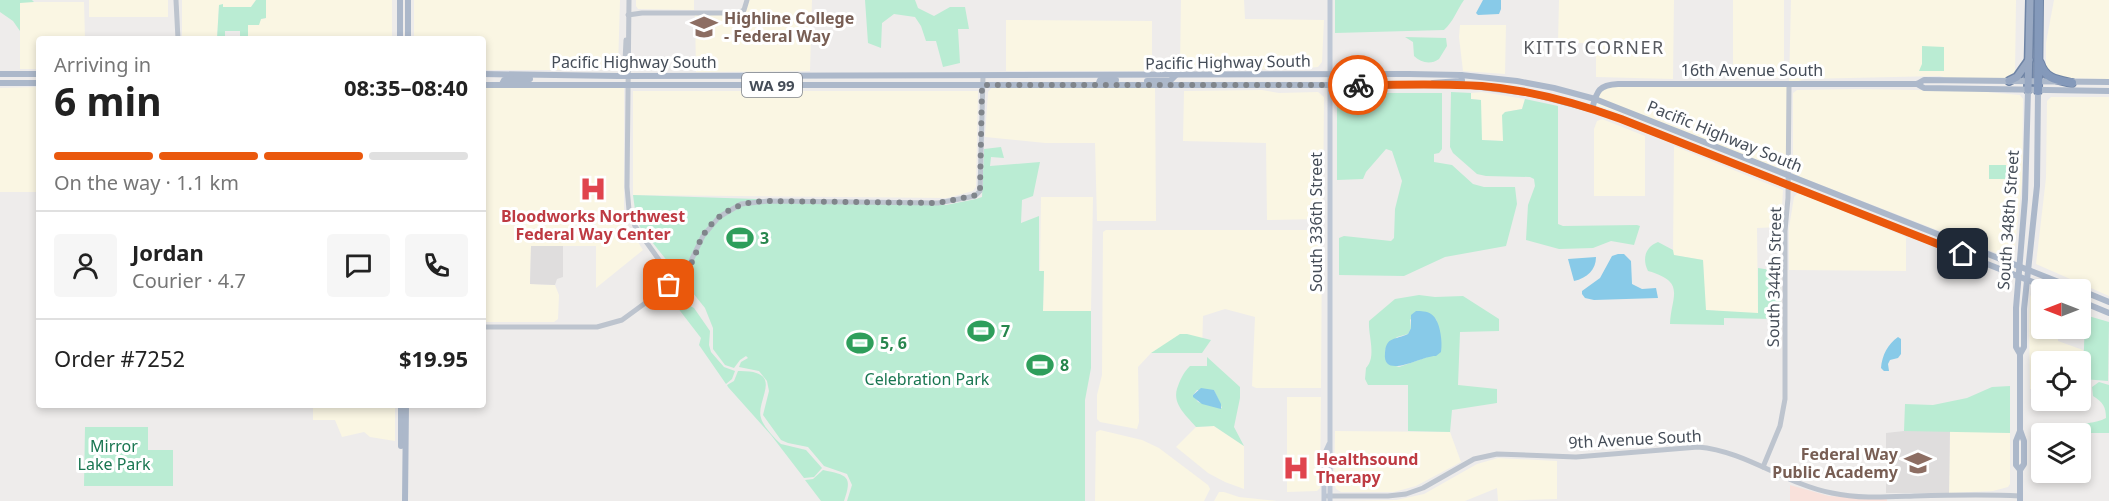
<!DOCTYPE html>
<meta charset="utf-8">
<style>
:root{--surface:#fff;--page:#f6f6f6;--text:#222;--muted:#767676;--line:#e0e0e0;--accent:#ea580c}
body{margin:0;font-family:"Noto Sans",sans-serif;background:var(--page);color:var(--text);height:100vh;display:flex;flex-direction:column;font-size:22px;white-space:nowrap}
*{box-sizing:border-box;margin:0}
p{font-size:20px;color:var(--muted)}
.icon{flex:none;width:33px;height:33px;fill:none;stroke:currentColor;stroke-width:2;stroke-linecap:round;stroke-linejoin:round}
.map{position:relative;flex:1;overflow:hidden}
.sheet{position:absolute;left:36px;top:36px;width:450px;height:372px;display:flex;flex-direction:column;background:var(--surface);border-radius:6px;box-shadow:0 3px 9px #0003}
.sheet>*{flex:none}
.needle{width:39px;rotate:270deg}
.fabs{position:absolute;left:2031px;top:279px;display:grid;gap:12px}
.fabs a{display:grid;place-items:center;width:60px;height:60px;border-radius:6px;background:var(--surface);box-shadow:0 3px 9px #0003;font-size:30px}
.pin{position:absolute;display:grid;place-items:center;width:51px;height:51px;color:#fff;margin:-26px;border-radius:12px;box-shadow:0 3px 9px #0006}
.courier{position:absolute;display:grid;place-items:center;width:60px;height:60px;margin:-30px;border:4px solid #ea580c;border-radius:50%;background:#fff;color:#222;box-shadow:0 2px 8px #0007}
.head em{font-style:normal;font-weight:700}
.head div{display:flex;flex-direction:column-reverse}
.head{display:flex;align-items:center;justify-content:space-between;height:102px;padding:0 18px}
h1{font-size:39px;font-weight:700;line-height:45px}
.bar{display:grid;grid-template-columns:repeat(4,1fr);gap:9px 6px;align-content:center;height:72px;padding:0 18px}
.bar i{height:8px;border-radius:4px;background:var(--line)}
.bar .on{background:var(--accent)}
.bar p{grid-column:span 4}
.line{display:flex;align-items:center;gap:15px;padding:0 18px;border-top:2px solid var(--line)}
.line div{flex:1}
.round{display:grid;place-items:center;flex:none;width:63px;height:63px;border-radius:6px;background:var(--page)}
.map>svg:first-child{display:block}
.commercial{fill:#faf6e3}
.education{fill:#dfdddd}
.medical{fill:#f9e1db}
.green{fill:#baecd3;fill-rule:evenodd}
.water{fill:#88cae8}
.lines{fill:none;stroke-linecap:round;stroke-linejoin:round}
.trunk-casing{stroke:#6f84a5;stroke-width:10}
.motorway-casing{stroke:#6f84a5;stroke-width:10}
.tertiary{stroke:#bdc4ce;stroke-width:5}
.secondary{stroke:#bec7d5;stroke-width:5}
.primary{stroke:#acb8ca;stroke-width:6}
.trunk{stroke:#98a8c2;stroke-width:7}
.motorway{stroke:#8499ba;stroke-width:8}
.done{stroke:#80858b;stroke-width:6;stroke-dasharray:0 10.8}
.route{stroke:#ea580c;stroke-width:8}
.labels{text-anchor:middle;dominant-baseline:central;stroke-width:6;stroke-linejoin:round;paint-order:stroke}
.shield{fill:#fff;stroke:#7d828a;stroke-width:1.5}
.shield-label{font-size:15px;font-weight:bold;fill:#454d58}
.education-label{font-size:16px;font-weight:bold;fill:#785e54;stroke:#fff;text-anchor:start}
.street-label{font-size:16px;fill:#454d58;stroke:#fff}
.health-label{font-size:16px;font-weight:bold;fill:#be3a42;stroke:#fff}
.leisure-label{font-size:16px;font-weight:bold;fill:#27864d;stroke:#fff;text-anchor:start}
.park-label{font-size:16px;fill:#197651;stroke:#fff}
.neighbourhood-label{font-size:18px;letter-spacing:1.5px;fill:#595b60;stroke:#fff}
</style>
<div class="map">
<svg width="2109" height="501" viewBox="0 0 2109 501">
<rect width="100%" height="100%" fill="#eeeceb"/>
<g class="commercial">
<rect x="89" y="0" width="79" height="17"/>
<polygon points="182,0 256,0 251,7 223,7 219,5 217,39 182,39"/>
<polygon points="266,0 392,0 392,39 248,39 248,25 258,25 261,19 266,18"/>
<polygon points="414,0 620,0 618,68 615,70 483,70 483,39 414,39"/>
<polygon points="636,0 694,0 694,10 638,9 636,6"/>
<polygon points="747,0 812,0 810,71 696,72 695,13 739,13"/>
<polygon points="1181,0 1244,0 1245,19 1324,20 1322,62 1318,67 1297,69 1184,70 1180,66"/>
<polygon points="1559,0 1674,0 1673,79 1596,77 1596,43 1558,43"/>
<polygon points="1733,0 1784,0 1784,73 1781,78 1733,78"/>
<polygon points="1791,0 2016,0 2015,75 2005,79 1949,79 1940,76 1805,79 1789,84 1788,176 1769,171 1624,114 1595,105 1603,86 1789,84"/>
<polygon points="2054,0 2109,0 2109,79 2064,78 2050,71 2046,66 2046,43"/>
<polygon points="20,2 84,2 85,39 39,39 39,69 20,69"/>
<polygon points="1006,20 1152,21 1152,71 1006,71"/>
<polygon points="1460,25 1506,25 1505,74 1463,71 1459,37"/>
<polygon points="994,85 1155,85 1156,221 1097,221 1095,143 1045,143 985,137 988,92"/>
<polygon points="39,87 39,192 0,192 0,88"/>
<polygon points="624,87 624,209 628,226 643,250 596,288 596,246 531,246 530,284 555,285 559,295 558,319 554,322 483,322 483,88"/>
<polygon points="1857,89 1975,91 2020,95 2023,99 2022,182 2014,256 2009,258 1793,174 1793,93 1797,90"/>
<polygon points="1262,90 1279,93 1318,92 1324,97 1323,214 1320,219 1267,220 1266,143 1183,141 1184,91"/>
<polygon points="633,91 978,91 976,187 973,191 947,198 633,195"/>
<polygon points="1482,92 1525,99 1522,109 1505,112 1503,141 1481,140 1481,100 1471,99 1471,93"/>
<polygon points="2051,97 2109,97 2109,296 2036,264 2046,178 2047,101"/>
<polygon points="1602,119 1645,136 1645,196 1594,196 1594,129 1597,121"/>
<polygon points="1674,146 1783,190 1781,227 1757,228 1758,314 1705,310 1703,260 1673,255"/>
<polygon points="1797,194 1802,194 1906,237 1906,271 1789,270 1789,228 1794,197"/>
<polygon points="1041,197 1093,197 1091,311 1043,311 1044,272 1040,271"/>
<polygon points="1106,230 1316,230 1320,233 1322,236 1321,388 1256,388 1252,386 1255,317 1225,309 1203,316 1202,353 1151,353 1138,367 1139,422 1137,429 1100,422 1097,419 1097,395 1102,375 1103,232"/>
<polygon points="2038,290 2041,291 2042,328 2058,329 2058,341 2083,350 2081,389 2080,362 2042,362 2041,389 2030,389 2029,325 2030,297 2032,292"/>
<polygon points="1287,397 1321,397 1320,488 1317,491 1287,492"/>
<polygon points="313,405 395,405 395,441 370,437 364,432 342,437 335,420 313,420"/>
<polygon points="1214,426 1244,446 1244,489 1225,482 1208,473 1176,447 1196,427"/>
<polygon points="1100,430 1142,440 1159,448 1208,485 1210,489 1204,501 1095,501 1096,432"/>
<polygon points="1335,431 1450,432 1461,462 1416,486 1394,492 1341,492 1336,489 1334,483"/>
<polygon points="1950,431 2010,433 2010,484 2008,487 1993,491 1949,493"/>
<polygon points="1498,458 1557,461 1557,499 1498,501 1497,488 1465,501 1342,501 1396,500 1424,494 1477,464"/>
<polygon points="1219,492 1224,492 1239,497 1277,501 1214,501"/>
</g>
<g class="education">
<polygon points="531,246 563,246 563,277 557,279 555,285 530,284"/>
<polygon points="1904,431 1950,431 1949,493 1886,493 1886,433"/>
</g>
<polygon class="medical" points="1790,485 1829,496 1887,499 1887,501 1790,501"/>
<g class="green">
<polygon points="0,0 32,0 34,2 20,3 20,31 13,21 0,12"/>
<polygon points="256,0 266,0 266,18 261,19 259,25 248,25 248,39 240,39 240,31 225,31 225,39 217,39 219,5 223,4 223,7 251,7"/>
<polygon points="865,0 915,0 918,8 934,16 950,7 965,7 969,29 958,29 960,63 943,67 936,41 926,41 921,26 915,17 894,14 882,23 881,48 868,43"/>
<path d="M1335 0H1464C1457 10 1453 22 1444 30L1335 33Z"/>
<path d="M1405 37 1446 38 1447 46 1439 59C1431 65 1421 63 1414 56L1413 42Z"/>
<polygon points="1922,46 1944,47 1944,71 1919,71 1922,64"/>
<polygon points="1451,92 1471,93 1471,99 1481,100 1482,140 1503,141 1502,115 1505,112 1522,109 1525,99 1558,106 1558,224 1563,226 1637,225 1640,226 1634,245 1611,241 1593,248 1559,249 1526,240 1528,205 1535,186 1534,179 1530,177 1486,176 1477,174 1453,153 1450,147"/>
<polygon points="1344,93 1442,93 1442,149 1439,153 1434,154 1434,162 1452,165 1473,184 1484,187 1515,187 1517,204 1506,246 1445,257 1404,276 1339,275 1339,238 1344,236 1391,241 1394,238 1395,209 1402,181 1392,151 1386,149 1366,172 1363,179 1337,180 1337,99 1340,94"/>
<polygon points="1001,147 1004,158 991,157 990,166 1040,162 1033,196 1022,200 1021,223 1039,216 1039,271 1044,271 1043,311 1091,311 1091,368 1085,400 1085,501 847,501 852,485 847,474 824,466 808,447 788,443 781,440 763,415 769,391 767,381 759,371 739,367 741,362 748,358 746,356 740,360 734,368 725,365 713,349 713,328 705,308 640,227 636,217 633,195 946,205 976,199 982,197 984,149"/>
<rect x="1989" y="165" width="17" height="14"/>
<path d="M1658 242 1673 250 1674 255 1703 260 1706 310 1758 313V268L1771 270 1780 280 1781 331H1772V319L1724 318V325L1670 324C1671 296 1687 282 1648 271 1642 259 1645 247 1658 242Z"/>
<polygon points="667,294 694,308 710,331 709,345 711,352 724,367 735,371 732,379 726,384 699,345 701,338"/>
<path d="M1419 295 1435 297 1463 296 1499 319V331L1460 332 1458 385 1497 389V403L1452 410 1450 432 1408 431V385H1368L1365 379 1366 368C1377 357 1368 336 1369 321L1395 299ZM1417 311 1436 319 1441 339 1430 356 1399 367 1387 363 1385 350 1397 337 1408 334 1411 328 1410 320Z"/>
<polygon points="2085,315 2109,322 2108,381 2083,379"/>
<polygon points="1180,334 1187,334 1211,340 1202,353 1151,353"/>
<path d="M1207 357 1240 387V398L1234 427 1244 446 1214 426 1196 427C1185 414 1171 403 1178 386 1181 378 1184 372 1190 366H1207ZM1197 390H1214L1222 408 1198 402 1193 395Z"/>
<path d="M738 371C787 370 755 400 761 418 763 426 774 438 781 444L806 450 822 468 814 477 804 478 771 435 728 387 727 385 734 381Z"/>
<path d="M2099 382 2109 385V433H2078L2072 427C2083 422 2095 424 2106 418 2106 407 2103 402 2093 396L2092 387Z"/>
<polygon points="2010,386 2010,433 1904,431 1905,404 1933,405 1967,398 1992,387"/>
<polygon points="85,427 148,427 148,450 173,450 173,486 84,486"/>
<path d="M823 470C847 475 853 476 844 501H821L805 480 813 479Z"/>
</g>
<g class="water">
<polygon points="1483,0 1501,0 1501,9 1499,14 1478,15 1476,13"/>
<polygon points="1618,254 1624,254 1631,261 1632,284 1642,289 1656,288 1658,298 1594,300 1585,298 1582,294 1582,291 1600,278 1612,256"/>
<path d="M1596 257C1596 270 1587 278 1574 281L1568 259Z"/>
<path d="M1416 311C1421 311 1427 311 1431 314 1440 319 1443 342 1441 352L1436 356C1423 355 1382 381 1385 353 1386 336 1396 340 1408 334L1411 328V315Z"/>
<path d="M1898 337 1901 339V354L1898 358 1890 360 1888 364 1889 371H1884L1881 368C1882 355 1888 344 1898 337Z"/>
<polygon points="1201,388 1214,390 1221,404 1221,409 1202,404 1193,397 1193,395"/>
</g>
<g class="lines">
<defs>
<g id="trunk">
<polyline points="2009,81 2017,77 2029,60"/>
<polyline points="2028,90 2030,0"/>
</g>
<g id="motorway">
<path d="M2040 63C2045 79 2057 80 2072 83"/>
<polyline points="2038,91 2039,0"/>
</g>
</defs>
<use href="#trunk" class="trunk-casing"/>
<use href="#motorway" class="motorway-casing"/>
<g class="tertiary">
<polyline points="176,0 178,39"/>
<polyline points="629,0 627,187 629,210 635,226 674,281"/>
<polyline points="628,15 642,13 738,13 744,10 747,0"/>
<polyline points="626,40 625,61 628,67"/>
<polyline points="483,327 597,327 622,320 659,293 688,267 703,236 719,217 741,204 768,201 938,203 975,196 980,191 983,76"/>
<polyline points="1763,467 1780,426 1785,399 1785,231 1788,198 1789,84"/>
<path d="M1327 496H1388L1406 494 1423 488 1474 459 1497 454 1576 457 1698 447C1746 451 1785 484 1832 493 1859 499 1887 497 1914 496 1949 495 1985 494 2020 496"/>
</g>
<g class="secondary">
<polyline points="1324,501 1324,455 1329,444"/>
<polyline points="1330,501 1330,0"/>
</g>
<g class="primary">
<polyline points="400,39 400,0"/>
<polyline points="408,39 408,0"/>
<polyline points="0,74 39,74"/>
<polyline points="483,74 618,76 1409,74 1461,75 1517,81 1554,88 1595,99 2079,290"/>
<polyline points="1147,81 1170,81 1175,76"/>
<polyline points="0,83 39,83"/>
<polyline points="1433,83 1459,81 1462,80 1461,75"/>
<polyline points="502,84 504,80 530,79"/>
<polyline points="1917,84 1924,88 2109,91"/>
<polyline points="483,85 1465,85 1533,94 1602,112 2053,290"/>
<polyline points="1098,85 1100,80 1116,80"/>
<path d="M1592 109C1597 91 1598 85 1618 84H1917L1924 80 2109 82"/>
<polyline points="2080,290 2109,302"/>
<polyline points="2080,301 2109,313"/>
<polyline points="2020,354 2016,347 2016,308 2025,199 2028,90"/>
<polyline points="401,405 401,446"/>
<polyline points="2020,431 2016,441 2016,465 2020,470"/>
<polyline points="405,501 406,405"/>
<polyline points="2020,501 2020,470 2024,464 2024,441 2020,430 2020,354 2024,347 2024,309 2037,186 2038,91"/>
</g>
<use href="#trunk" class="trunk"/>
<use href="#motorway" class="motorway"/>
</g>
<g class="lines">
<path class="done" d="M669 285C677 279 685 273 690 265 696 257 697 247 701 239 715 213 740 201 768 201L938 203 977 195 980 191 982 85H1358"/>
<path class="route" d="M1358 85C1399 85 1441 83 1482 86 1530 90 1577 103 1621 119L1963 254"/>
</g>
<defs>
<symbol id="university-bare" viewBox="-9 -9 18 18"><path d="M0-5L7-2L0 1L-7-2ZM-4 1L0 2.5L4 1V4Q0 6-4 4Z" fill="#8d6e63" stroke="#fff" stroke-width="2.5" paint-order="stroke"/></symbol>
<symbol id="hospital-bare" viewBox="-9 -9 18 18"><path d="M-5-5h3v3.5h4V-5h3V5h-3V1.5h-4V5h-3Z" fill="#e0444e" stroke="#fff" stroke-width="2.5" paint-order="stroke"/></symbol>
<symbol id="stadium-bare" viewBox="-9 -9 18 18"><path d="M0-5a6.5 5 0 1 0 0 10a6.5 5 0 1 0 0-10ZM-3.5-1.8h7v3.6h-7Z" fill="#2e9e5b" stroke="#fff" stroke-width="2.5" paint-order="stroke"/></symbol>
<symbol id="school-bare" viewBox="-9 -9 18 18"><path d="M0-5L7-2L0 1L-7-2ZM-4 1L0 2.5L4 1V4Q0 6-4 4Z" fill="#8d6e63" stroke="#fff" stroke-width="2.5" paint-order="stroke"/></symbol>
</defs>
<g fill-rule="evenodd">
<use href="#university-bare" x="685" y="8" width="38" height="38"/>
<use href="#hospital-bare" x="574" y="170" width="38" height="38"/>
<use href="#stadium-bare" x="721" y="219" width="38" height="38"/>
<use href="#stadium-bare" x="962" y="312" width="38" height="38"/>
<use href="#stadium-bare" x="841" y="324" width="38" height="38"/>
<use href="#stadium-bare" x="1021" y="346" width="38" height="38"/>
<use href="#school-bare" x="1899" y="444" width="38" height="38"/>
<use href="#hospital-bare" x="1277" y="449" width="38" height="38"/>
</g>
<g class="labels">
<rect class="shield" x="742" y="73" width="60" height="24" rx="4.5"/>
<g class="shield-label">
<text x="772" y="85">WA 99</text>
</g>
<g class="education-label">
<text x="724" y="18">Highline College<tspan x="724" dy="18">- Federal Way</tspan></text>
<text x="1898" y="454" text-anchor="end">Federal Way<tspan x="1898" dy="18">Public Academy</tspan></text>
</g>
<g class="street-label">
<text x="634" y="62">Pacific Highway South</text>
<text transform="translate(1228 62) rotate(-1)">Pacific Highway South</text>
<text x="1752" y="70">16th Avenue South</text>
<text transform="translate(1725 136) rotate(22)">Pacific Highway South</text>
<text transform="translate(2008 220) rotate(-86)">South 348th Street</text>
<text transform="translate(1316 222) rotate(-90)">South 336th Street</text>
<text transform="translate(1774 277) rotate(-89)">South 344th Street</text>
<text transform="translate(1635 439) rotate(-3)">9th Avenue South</text>
</g>
<g class="health-label">
<text x="593" y="216">Bloodworks Northwest<tspan x="593" dy="18">Federal Way Center</tspan></text>
<text x="1316" y="459" text-anchor="start">Healthsound<tspan x="1316" dy="18">Therapy</tspan></text>
</g>
<g class="leisure-label">
<text x="760" y="238">3</text>
<text x="1001" y="331">7</text>
<text x="880" y="343">5, 6</text>
<text x="1060" y="365">8</text>
</g>
<g class="park-label">
<text x="927" y="379">Celebration Park</text>
<text x="114" y="446">Mirror<tspan x="114" dy="18">Lake Park</tspan></text>
</g>
<g class="neighbourhood-label">
<text x="1594" y="47">KITTS CORNER</text>
</g>
</g>
</svg>
<div class="fabs">
<a><svg class="needle" viewBox="-14 -14 28 28"><path d="M0-13l5 13h-10z" fill="#e53935"/><path d="M0 13l5-13h-10z" fill="#767676"/></svg></a>
<a><svg class="icon" aria-label="locate" viewBox="0 0 24 24"><circle cx="12" cy="12" r="6"/><path d="M12 2v4M12 18v4M2 12h4M18 12h4"/></svg></a>
<a><svg class="icon" aria-label="layers" viewBox="0 0 24 24"><path d="M12 4l9 5-9 5-9-5zM3 14l9 5 9-5"/></svg></a>
</div>
<div class="pin" style="left:669px;top:285px;background:#ea580c"><svg class="icon" aria-label="bag" viewBox="0 0 24 24"><path d="M5 8h14l-1 12H6zM9 8a3 3 0 0 1 6 0"/></svg></div>
<div class="pin" style="left:1963px;top:254px;background:#1f2937"><svg class="icon" aria-label="home" viewBox="0 0 24 24"><path d="M3 11l9-7 9 7M6 9v11h12V9"/></svg></div>
<div class="courier" style="left:1358px;top:85px"><svg class="icon" aria-label="bike" viewBox="0 0 24 24"><circle cx="6" cy="16" r="4"/><circle cx="18" cy="16" r="4"/><path d="M6 16l4-8h5l3 8M10 8l3 8H6M13 5h3"/></svg></div>
<section class="sheet">
<div class="head"><div><h1>6 min</h1><p>Arriving in</p></div><em>08:35–08:40</em></div>
<div class="bar"><i class="on"></i><i class="on"></i><i class="on"></i><i></i><p>On the way · 1.1 km</p></div>
<div class="line" style="height:108px"><a class="round"><svg class="icon" aria-label="person" viewBox="0 0 24 24"><circle cx="12" cy="8" r="4"/><path d="M4 21q1-7 8-7t8 7"/></svg></a><div><b>Jordan</b><p>Courier · 4.7</p></div><a class="round"><svg class="icon" aria-label="chat" viewBox="0 0 24 24"><path d="M4 5h16v11H9l-5 4z"/></svg></a><a class="round"><svg class="icon" aria-label="phone" viewBox="0 0 24 24"><path d="M5 4h4l2 5-3 2q2 4 5 5l2-3 5 2v4C11 20 4 13 5 4z"/></svg></a></div>
<div class="line" style="height:78px"><div>Order #7252</div><b>$19.95</b></div>
</section>
</div>
